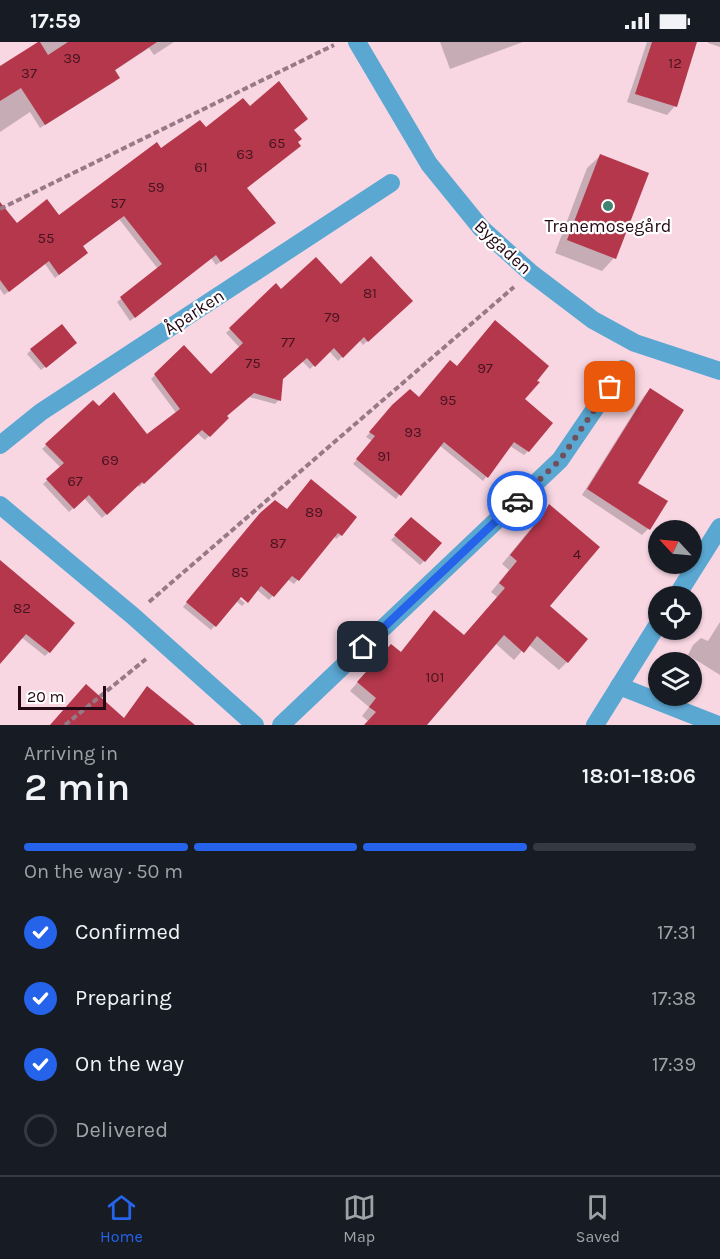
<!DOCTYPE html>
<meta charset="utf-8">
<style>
:root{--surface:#171b24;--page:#20242c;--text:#f1f3f6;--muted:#9ea1a6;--line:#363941;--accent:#2563eb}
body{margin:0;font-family:Karla,sans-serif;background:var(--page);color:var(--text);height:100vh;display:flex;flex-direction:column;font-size:22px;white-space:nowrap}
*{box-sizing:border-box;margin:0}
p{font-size:20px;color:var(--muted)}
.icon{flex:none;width:33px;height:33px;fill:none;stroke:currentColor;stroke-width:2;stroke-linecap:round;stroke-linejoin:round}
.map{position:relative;height:683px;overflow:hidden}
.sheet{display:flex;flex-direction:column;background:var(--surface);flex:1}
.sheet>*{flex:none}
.needle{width:39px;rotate:296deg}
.tools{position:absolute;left:648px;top:478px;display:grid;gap:12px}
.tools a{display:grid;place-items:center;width:54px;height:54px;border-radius:50%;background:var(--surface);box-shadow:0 2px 4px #0004;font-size:30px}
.scale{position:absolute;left:18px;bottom:15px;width:88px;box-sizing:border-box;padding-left:6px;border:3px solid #240915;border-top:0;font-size:16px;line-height:21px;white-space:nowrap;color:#240915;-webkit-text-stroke:4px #fff;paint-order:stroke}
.pin{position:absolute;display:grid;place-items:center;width:51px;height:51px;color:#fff;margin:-26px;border-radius:12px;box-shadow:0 3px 9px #0006}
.courier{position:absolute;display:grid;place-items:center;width:60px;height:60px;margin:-30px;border:4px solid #2563eb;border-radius:50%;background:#fff;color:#222;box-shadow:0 2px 8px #0007}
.head em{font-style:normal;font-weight:600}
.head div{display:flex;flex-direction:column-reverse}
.head{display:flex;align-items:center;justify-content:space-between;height:102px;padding:0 24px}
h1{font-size:39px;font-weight:600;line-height:45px}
.bar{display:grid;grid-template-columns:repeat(4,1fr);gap:9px 6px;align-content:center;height:72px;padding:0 24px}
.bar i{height:8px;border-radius:4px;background:var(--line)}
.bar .active{background:var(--accent)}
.bar p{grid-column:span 4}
ol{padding:0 24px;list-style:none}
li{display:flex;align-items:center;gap:18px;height:66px}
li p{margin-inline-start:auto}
li .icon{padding:6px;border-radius:50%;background:var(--accent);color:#fff;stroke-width:4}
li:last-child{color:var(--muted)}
li i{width:33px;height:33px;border:3px solid var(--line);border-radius:50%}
.status{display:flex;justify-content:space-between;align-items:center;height:42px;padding:0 30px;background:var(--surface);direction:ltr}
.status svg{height:16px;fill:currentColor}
.tab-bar{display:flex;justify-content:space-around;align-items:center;height:84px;border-top:2px solid var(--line);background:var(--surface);font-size:16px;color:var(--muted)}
.tab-bar a{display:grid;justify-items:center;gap:3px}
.tab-bar .active{color:var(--accent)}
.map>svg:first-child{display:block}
.shadow{fill:#0003}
.building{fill:#b5374b}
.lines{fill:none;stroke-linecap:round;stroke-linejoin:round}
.path{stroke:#987a86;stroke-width:4;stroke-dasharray:6 3;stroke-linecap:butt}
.minor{stroke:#5aa7d2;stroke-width:18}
.tertiary{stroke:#5aa7d2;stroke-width:18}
.done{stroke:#6e515d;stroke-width:6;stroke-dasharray:0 10.8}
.route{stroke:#2563eb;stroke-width:8}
.poi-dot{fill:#418271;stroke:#fff;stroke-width:2}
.labels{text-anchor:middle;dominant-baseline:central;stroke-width:4.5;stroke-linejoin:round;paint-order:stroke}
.number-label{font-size:15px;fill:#481422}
.poi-label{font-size:18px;fill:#240915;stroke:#fff}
.street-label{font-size:18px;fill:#240915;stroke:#fff}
</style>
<div class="status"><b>17:59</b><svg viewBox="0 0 49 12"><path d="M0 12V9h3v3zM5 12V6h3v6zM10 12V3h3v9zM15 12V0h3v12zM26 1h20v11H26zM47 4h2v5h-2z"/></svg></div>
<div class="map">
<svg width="720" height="683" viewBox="0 0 720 683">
<rect width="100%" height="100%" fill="#f8d7e3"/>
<g class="shadow">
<polygon points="41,0 174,0 154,13 149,6 114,29 118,36 114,40 40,86 30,70 0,90 0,23 1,25"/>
<polygon points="440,0 523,0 450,27"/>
<polygon points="647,0 696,0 675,64 667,73 627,60"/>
<polygon points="720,0 720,5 708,1 708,0"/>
<polygon points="249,66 292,88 246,146 270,185 216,223 211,216 130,279 117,260 158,227 119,177 82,205 82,215 55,236 45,222 4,253 0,247 0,183 17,183 59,176 161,108"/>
<polygon points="600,114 614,216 602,229 555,211 587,126"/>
<polygon points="276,244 281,249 341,244 411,259 363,303 359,298 338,319 329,309 310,327 302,319 281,337 279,358 275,362 249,355 225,374 227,376 205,398 197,391 139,445 137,443 102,476 84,456 69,470 43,442 61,426 42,407 93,360 99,367 147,394 177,372 151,337 184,305 211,334 240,306 226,291"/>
<polygon points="71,305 41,328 27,312 31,308"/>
<polygon points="457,326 523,358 528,409 524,413 510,404 483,439 439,403 396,457 353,422 372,399 366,395 388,369 419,357"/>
<polygon points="650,348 636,441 648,487 642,493 582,453 644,354"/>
<polygon points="307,443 341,493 336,497 334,494 294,542 287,537 269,558 257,548 236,549 234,552 245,561 242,564 236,559 211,588 183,565 256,477 287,469"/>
<polygon points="549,464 548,565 567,620 559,628 528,602 514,618 495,601 425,683 365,683 368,679 362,674 369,665 350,649 382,612 400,611 434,570 463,595 497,555 491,550 509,528 502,522"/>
<polygon points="411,477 424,519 420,523 391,498"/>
<polygon points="0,520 49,610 45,614 21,595 0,620"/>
<polygon points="720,580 720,633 688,613 693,603 701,596 708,599"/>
</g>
<g class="building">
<polygon points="38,0 40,0 48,13 68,0 157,0 115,28 120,36 45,83 21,46 0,59 0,24"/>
<polygon points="652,0 697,0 677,65 635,52"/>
<polygon points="279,39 308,77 294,88 302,97 298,100 301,104 247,146 276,181 221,220 216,213 135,276 120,255 162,222 124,174 83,204 88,211 59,233 49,219 9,250 0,238 0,160 17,181 47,157 59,173 157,100 161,106 200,78 206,85 243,56 250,64"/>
<polygon points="600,112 649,131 616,217 567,198"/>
<polygon points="371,214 413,259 368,300 364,295 343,316 334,306 315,325 307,316 283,337 281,359 254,351 227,374 229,376 210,395 202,388 144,442 142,440 107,473 89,453 74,467 46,437 64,421 45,402 93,358 99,364 114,350 147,392 180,367 154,332 184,303 211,332 243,301 229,286 276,241 281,247 316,215 341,242"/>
<polygon points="495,278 549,324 537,339 540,340 525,357 553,381 529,410 514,400 488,436 444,400 401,454 356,417 375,394 369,390 392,363 410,347 419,355 450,318 457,324"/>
<polygon points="62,282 77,301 46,326 30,307"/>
<polygon points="650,346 684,368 638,441 668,459 650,488 587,447"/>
<polygon points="311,437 357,475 342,494 338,491 299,539 292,534 274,555 261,544 248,561 241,555 216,585 186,560 260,471 275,458 287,467"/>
<polygon points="549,462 600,505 550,564 588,597 568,621 537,594 524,611 504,593 427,683 364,683 376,670 369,665 376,656 357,640 391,602 401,610 434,568 464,593 505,546 499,541 517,519 510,513 543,473"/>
<polygon points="411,475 442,501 425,520 394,493"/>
<polygon points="0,518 75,581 50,611 26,592 0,622"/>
<polygon points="86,642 124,676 147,644 195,683 50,683"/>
</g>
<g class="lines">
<g class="path">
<polyline points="0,167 334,3"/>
<polyline points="149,560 514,245"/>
<polyline points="65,683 146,617"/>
</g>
<g class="minor">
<polyline points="0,403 41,370 391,141"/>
<polyline points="0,463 133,574 255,683"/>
<polyline points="676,555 720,485"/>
<polyline points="619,644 718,683"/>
<polyline points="281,683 560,418 622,327"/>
<polyline points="595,683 658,582"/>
</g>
<polyline class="tertiary" points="357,0 429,122 481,186 531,231 593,278 635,301 720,329"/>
</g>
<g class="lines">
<polyline class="done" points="517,459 560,418 610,345"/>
<polyline class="route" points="363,605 517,459"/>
</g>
<circle class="poi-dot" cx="608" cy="164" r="6"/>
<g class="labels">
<g class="number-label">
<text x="72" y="16">39</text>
<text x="675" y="21">12</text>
<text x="29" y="31">37</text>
<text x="277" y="101">65</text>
<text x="245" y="112">63</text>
<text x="201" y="125">61</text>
<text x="156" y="145">59</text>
<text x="118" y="161">57</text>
<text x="46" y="196">55</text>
<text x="370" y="251">81</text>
<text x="332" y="275">79</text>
<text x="288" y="300">77</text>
<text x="253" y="321">75</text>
<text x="485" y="326">97</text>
<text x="448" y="358">95</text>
<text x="413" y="390">93</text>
<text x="384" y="414">91</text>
<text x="110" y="418">69</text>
<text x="75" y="439">67</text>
<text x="314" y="470">89</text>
<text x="278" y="501">87</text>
<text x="577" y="512">4</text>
<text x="240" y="530">85</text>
<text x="22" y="566">82</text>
<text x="435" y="635">101</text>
</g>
<g class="poi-label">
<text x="608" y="184">Tranemosegård</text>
</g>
<g class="street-label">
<text transform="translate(503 205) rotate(43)">Bygaden</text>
<text transform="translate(194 270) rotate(-33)">Åparken</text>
</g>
</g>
</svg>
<div class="tools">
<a><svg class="needle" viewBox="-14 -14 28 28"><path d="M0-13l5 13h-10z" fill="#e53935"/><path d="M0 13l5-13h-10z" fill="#9ea1a6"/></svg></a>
<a><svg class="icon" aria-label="locate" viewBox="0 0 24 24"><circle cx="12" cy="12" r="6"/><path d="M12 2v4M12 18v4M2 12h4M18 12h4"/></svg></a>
<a><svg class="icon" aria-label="layers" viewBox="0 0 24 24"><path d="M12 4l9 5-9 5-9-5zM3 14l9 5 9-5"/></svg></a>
</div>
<div class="scale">20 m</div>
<div class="pin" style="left:610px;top:345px;background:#ea580c"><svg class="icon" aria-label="bag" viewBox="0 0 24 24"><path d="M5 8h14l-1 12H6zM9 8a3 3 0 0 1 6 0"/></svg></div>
<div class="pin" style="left:363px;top:605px;background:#1f2937"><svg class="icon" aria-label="home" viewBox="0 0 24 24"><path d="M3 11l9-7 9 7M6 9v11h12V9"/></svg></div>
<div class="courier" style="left:517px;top:459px"><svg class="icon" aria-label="car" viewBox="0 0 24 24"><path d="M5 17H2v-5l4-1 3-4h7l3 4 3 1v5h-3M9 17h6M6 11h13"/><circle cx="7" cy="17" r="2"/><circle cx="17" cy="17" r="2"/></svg></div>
</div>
<section class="sheet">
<div class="head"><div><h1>2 min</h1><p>Arriving in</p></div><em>18:01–18:06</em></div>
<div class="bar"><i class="active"></i><i class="active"></i><i class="active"></i><i></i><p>On the way · 50 m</p></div>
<ol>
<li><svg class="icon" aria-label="check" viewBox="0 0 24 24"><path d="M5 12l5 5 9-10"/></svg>Confirmed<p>17:31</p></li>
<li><svg class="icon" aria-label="check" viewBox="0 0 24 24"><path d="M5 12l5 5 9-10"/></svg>Preparing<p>17:38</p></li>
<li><svg class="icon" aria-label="check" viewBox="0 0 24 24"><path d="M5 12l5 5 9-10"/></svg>On the way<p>17:39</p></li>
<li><i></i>Delivered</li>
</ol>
</section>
<nav class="tab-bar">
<a class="active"><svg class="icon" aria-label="home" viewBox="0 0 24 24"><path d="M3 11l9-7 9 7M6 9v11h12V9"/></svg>Home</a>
<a><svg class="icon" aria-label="map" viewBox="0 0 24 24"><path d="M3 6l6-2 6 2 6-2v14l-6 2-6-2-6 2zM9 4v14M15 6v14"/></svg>Map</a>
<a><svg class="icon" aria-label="saved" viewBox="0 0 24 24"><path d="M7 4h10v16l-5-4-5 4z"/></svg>Saved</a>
</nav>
